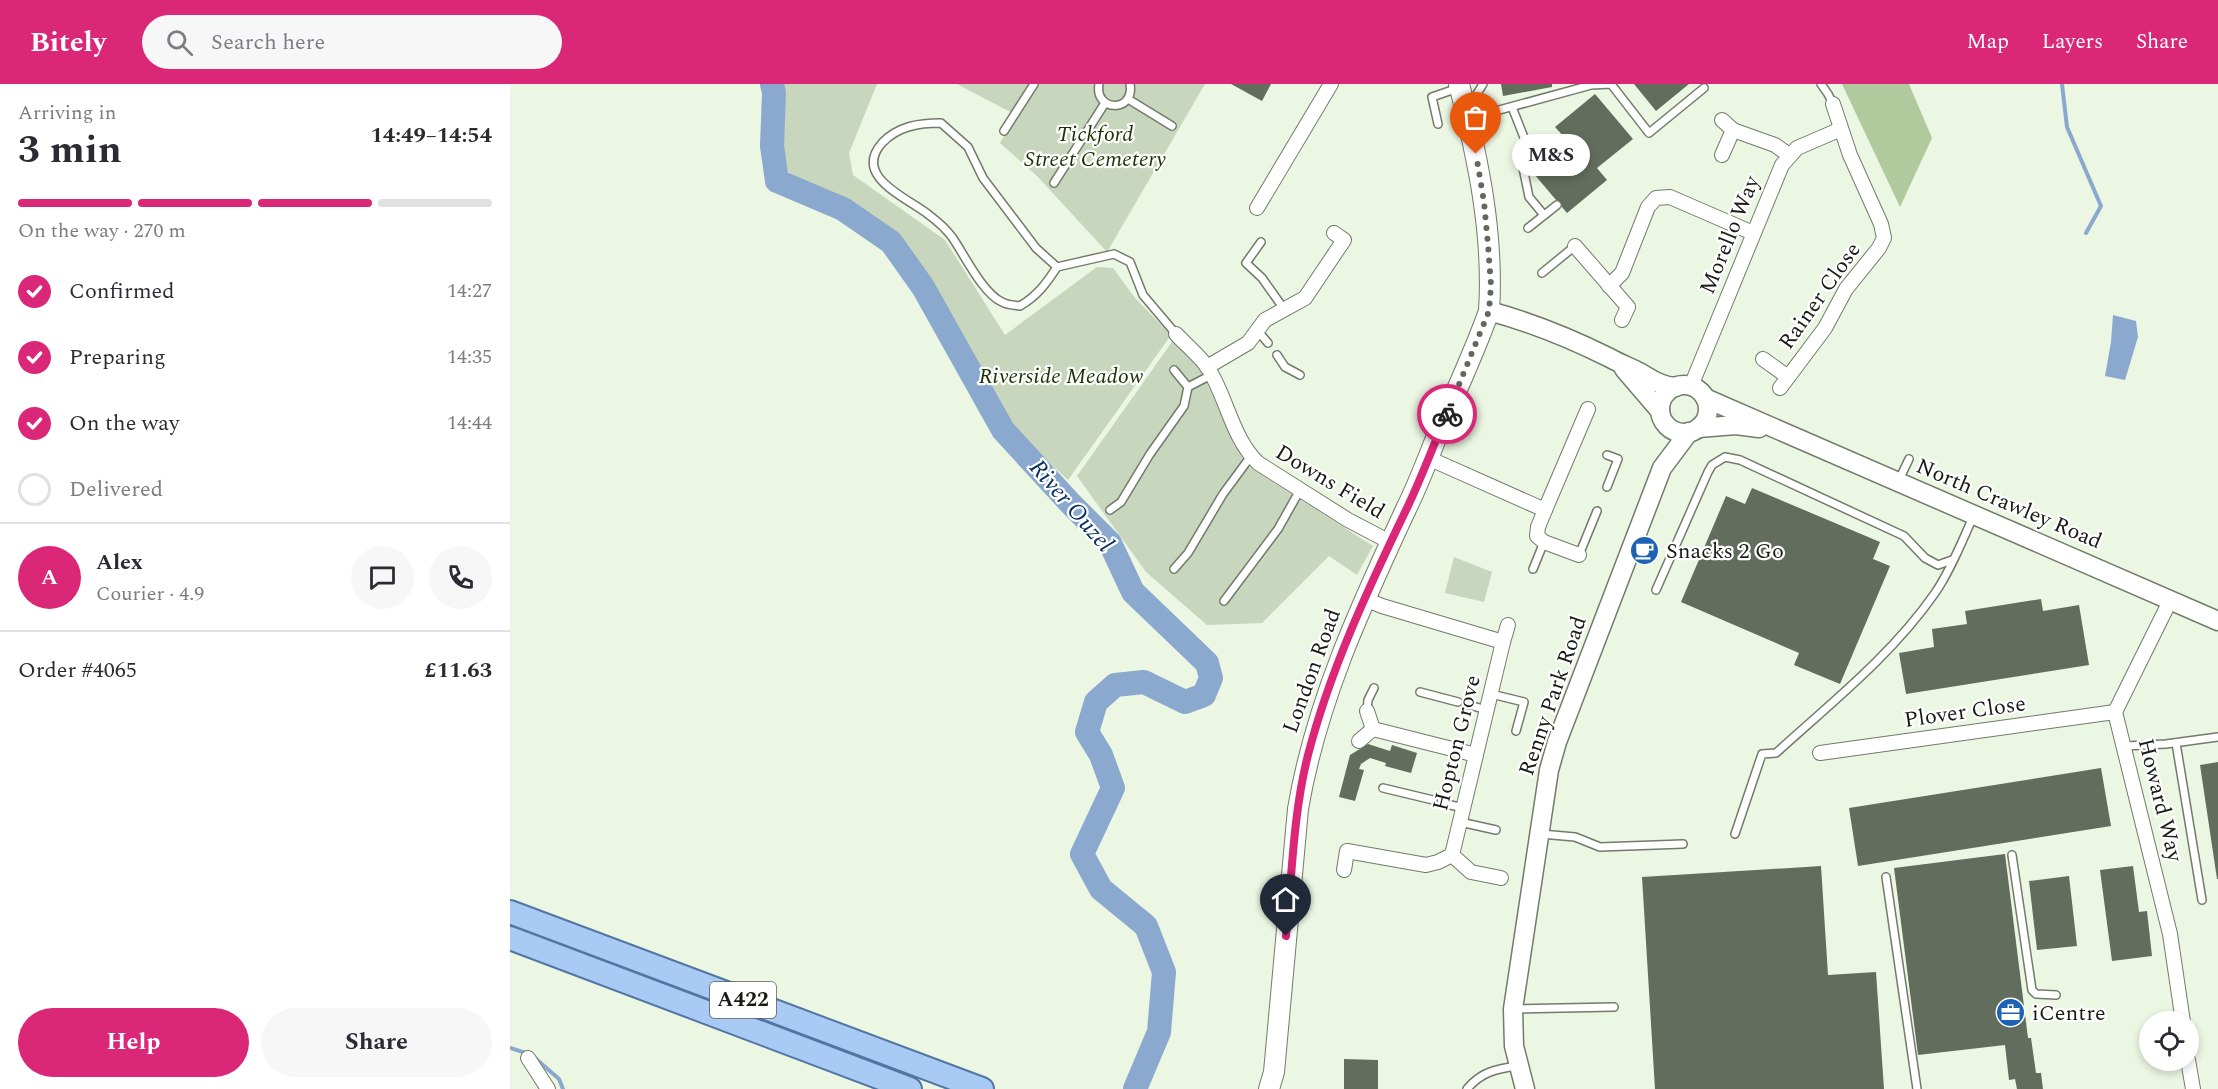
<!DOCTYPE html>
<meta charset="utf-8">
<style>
:root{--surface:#fff;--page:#f7f7f7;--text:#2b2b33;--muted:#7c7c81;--line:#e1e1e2;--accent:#db2777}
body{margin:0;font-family:Spectral,serif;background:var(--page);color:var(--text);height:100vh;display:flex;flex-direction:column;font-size:22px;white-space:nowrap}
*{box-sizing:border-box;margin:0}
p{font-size:20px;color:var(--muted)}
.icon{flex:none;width:33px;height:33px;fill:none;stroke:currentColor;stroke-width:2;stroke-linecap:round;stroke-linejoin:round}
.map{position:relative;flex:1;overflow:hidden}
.sheet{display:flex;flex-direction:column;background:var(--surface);width:510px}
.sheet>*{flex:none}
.tools{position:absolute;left:1629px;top:927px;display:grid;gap:12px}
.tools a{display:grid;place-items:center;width:60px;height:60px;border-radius:50%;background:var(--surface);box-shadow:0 3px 9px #0003;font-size:30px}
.pin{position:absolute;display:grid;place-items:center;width:51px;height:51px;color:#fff;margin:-62px -26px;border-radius:50% 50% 50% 0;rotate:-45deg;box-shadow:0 0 6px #0007}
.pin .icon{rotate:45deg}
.courier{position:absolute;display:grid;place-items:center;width:60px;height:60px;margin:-30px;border:4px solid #db2777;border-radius:50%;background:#fff;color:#222;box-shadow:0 2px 8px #0007}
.bubble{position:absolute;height:42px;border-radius:21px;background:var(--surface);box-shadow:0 3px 9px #0003;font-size:20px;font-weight:700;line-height:42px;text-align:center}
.overview em{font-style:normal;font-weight:700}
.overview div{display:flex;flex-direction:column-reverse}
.overview{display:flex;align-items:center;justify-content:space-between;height:102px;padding:0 18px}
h1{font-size:39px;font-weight:700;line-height:45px}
.bar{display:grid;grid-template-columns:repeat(4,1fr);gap:9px 6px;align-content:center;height:72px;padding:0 18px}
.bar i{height:8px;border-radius:4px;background:var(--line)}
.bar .active{background:var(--accent)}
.bar p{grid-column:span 4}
.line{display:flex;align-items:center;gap:15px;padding:0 18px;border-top:2px solid var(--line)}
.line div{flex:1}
.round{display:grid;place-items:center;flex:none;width:63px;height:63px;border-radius:32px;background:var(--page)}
ol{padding:0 18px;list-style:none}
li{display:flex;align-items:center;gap:18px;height:66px}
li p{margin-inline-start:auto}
li .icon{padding:6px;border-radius:50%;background:var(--accent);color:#fff;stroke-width:4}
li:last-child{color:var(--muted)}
li i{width:33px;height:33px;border:3px solid var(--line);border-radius:50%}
.cta{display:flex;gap:12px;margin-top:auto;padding:12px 18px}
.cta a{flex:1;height:69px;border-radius:36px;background:var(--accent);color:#fff;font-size:24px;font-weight:700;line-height:69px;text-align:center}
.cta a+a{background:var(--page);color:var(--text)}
header{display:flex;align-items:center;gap:36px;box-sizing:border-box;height:84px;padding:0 30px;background:var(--accent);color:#fff}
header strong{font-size:28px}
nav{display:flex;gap:33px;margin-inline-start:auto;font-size:21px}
.search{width:420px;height:54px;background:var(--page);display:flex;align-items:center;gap:15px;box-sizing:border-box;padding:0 21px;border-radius:33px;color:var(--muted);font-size:22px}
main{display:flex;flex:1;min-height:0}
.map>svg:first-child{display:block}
.green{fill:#c7d6bc}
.forest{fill:#b0c99d}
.water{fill:#8ba8cf}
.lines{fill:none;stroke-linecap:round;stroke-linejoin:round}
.stream{stroke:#8ba8cf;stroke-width:4}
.river{stroke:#8ba8cf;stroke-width:24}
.building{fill:#636d5d}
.service-casing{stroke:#727b6b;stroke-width:10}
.minor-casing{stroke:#727b6b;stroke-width:16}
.tertiary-casing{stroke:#727b6b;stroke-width:21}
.secondary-casing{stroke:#727b6b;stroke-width:22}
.primary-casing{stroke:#5176a2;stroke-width:26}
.service{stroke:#fff;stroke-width:7}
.minor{stroke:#fff;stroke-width:14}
.tertiary{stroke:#fff;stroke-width:18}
.secondary{stroke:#fff;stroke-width:20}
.primary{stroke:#a9caf5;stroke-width:22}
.done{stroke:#62685d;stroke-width:6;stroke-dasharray:0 10.8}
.route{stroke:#db2777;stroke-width:8}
.labels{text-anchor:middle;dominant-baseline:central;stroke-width:4.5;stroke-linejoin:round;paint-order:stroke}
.shield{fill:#fff;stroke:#5d5f5b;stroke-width:1.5}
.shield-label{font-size:21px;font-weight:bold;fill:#181b15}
.park-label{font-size:22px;font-style:italic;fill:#1c3203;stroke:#fff}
.street-label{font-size:22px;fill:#181b15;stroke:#fff}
.poi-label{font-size:22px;fill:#181b15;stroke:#fff;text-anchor:start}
.water-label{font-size:24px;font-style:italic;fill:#073060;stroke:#fff}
</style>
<header>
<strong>Bitely</strong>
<div class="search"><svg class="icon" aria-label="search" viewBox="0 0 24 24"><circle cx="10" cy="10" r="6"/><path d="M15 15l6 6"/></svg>Search here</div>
<nav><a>Map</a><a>Layers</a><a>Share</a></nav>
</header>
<main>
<section class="sheet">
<div class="overview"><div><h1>3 min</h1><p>Arriving in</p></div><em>14:49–14:54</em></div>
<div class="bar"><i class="active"></i><i class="active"></i><i class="active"></i><i></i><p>On the way · 270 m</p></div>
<ol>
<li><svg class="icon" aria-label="check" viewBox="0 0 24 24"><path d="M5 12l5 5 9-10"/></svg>Confirmed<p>14:27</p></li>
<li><svg class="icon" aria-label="check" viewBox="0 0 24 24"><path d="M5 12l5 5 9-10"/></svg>Preparing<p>14:35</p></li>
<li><svg class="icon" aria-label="check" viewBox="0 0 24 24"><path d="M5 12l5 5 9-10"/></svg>On the way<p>14:44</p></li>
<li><i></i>Delivered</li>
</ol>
<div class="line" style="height:108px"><b class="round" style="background:var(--accent);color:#fff">A</b><div><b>Alex</b><p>Courier · 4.9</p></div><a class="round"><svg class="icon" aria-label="chat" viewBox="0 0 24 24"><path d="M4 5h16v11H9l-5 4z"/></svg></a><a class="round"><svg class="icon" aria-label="phone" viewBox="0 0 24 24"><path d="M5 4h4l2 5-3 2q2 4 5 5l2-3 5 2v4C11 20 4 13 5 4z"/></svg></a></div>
<div class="line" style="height:78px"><div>Order #4065</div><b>£11.63</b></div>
<div class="cta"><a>Help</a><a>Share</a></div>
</section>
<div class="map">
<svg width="1708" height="1005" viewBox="0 0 1708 1005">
<rect width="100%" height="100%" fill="#ebf6e3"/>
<g class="green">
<polygon points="270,0 367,0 339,69 343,91 435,156 495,251 587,183 603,184 625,214 661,251 558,396 503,345 467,277 392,158 339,121 285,96 274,83"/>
<polygon points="447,0 695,0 597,168 528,93 490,59 506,31"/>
<polygon points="664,255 691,287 736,381 863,462 847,491 819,472 752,539 697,541 636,488 567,392"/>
<polygon points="944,473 982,488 974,518 935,509"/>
</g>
<polygon class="forest" points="1332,0 1399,0 1422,54 1390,123"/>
<polygon class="water" points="1603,231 1626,237 1628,253 1615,296 1595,292 1601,258"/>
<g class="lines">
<g class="stream">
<polyline points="1552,0 1557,43 1591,122 1576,149"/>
<polyline points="0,964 19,970"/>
<polyline points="25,974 49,995 53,1005"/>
</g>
<polyline class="river" points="262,0 264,9 262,62 267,97 333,125 381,158 413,203 493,346 561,420 600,459 623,508 697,579 701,594 694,611 675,618 634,598 605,601 586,618 577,648 591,671 603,704 572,770 591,805 636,842 654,888 649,948 625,1005"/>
</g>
<g class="building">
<polygon points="721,0 761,0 752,17"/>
<polygon points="991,0 1042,0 1042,3 993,12"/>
<polygon points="1124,0 1179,0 1146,27"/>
<polygon points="1085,10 1123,55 1087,84 1097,96 1057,129 1019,84 1055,54 1045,43"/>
<polygon points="1242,404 1370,458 1363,475 1380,482 1330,600 1284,581 1289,569 1171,518 1216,412 1235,420"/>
<polygon points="1531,515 1533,527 1569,521 1579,581 1396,610 1389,569 1424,563 1422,545 1457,540 1455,527"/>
<polygon points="858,660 880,667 882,661 907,669 901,689 875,682 876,679 860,674 851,680 849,685 854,686 845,717 829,713 840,671"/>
<polygon points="1708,678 1708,795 1707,795 1690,681"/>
<polygon points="1591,684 1601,742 1348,782 1339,724"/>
<polygon points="1495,770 1518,954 1521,954 1526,989 1531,989 1533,1005 1507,1005 1505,995 1499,996 1495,961 1408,971 1384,784"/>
<polygon points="1311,782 1318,891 1366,888 1374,1005 1145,1005 1132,793"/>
<polygon points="1623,782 1629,828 1637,827 1642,872 1602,877 1590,786"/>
<polygon points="1559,792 1567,862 1527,866 1519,797"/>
<polygon points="834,975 868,976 868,1005 834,1005"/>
</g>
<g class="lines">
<defs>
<g id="service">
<path d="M589 0C584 28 625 29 620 0"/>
<polyline points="1311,0 1318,10 1323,20"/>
<polyline points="618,15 662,42"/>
<polyline points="955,20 965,13 973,0"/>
<polyline points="1002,23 1015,56 1011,74 1019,113 1034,131"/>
<polyline points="960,34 1081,1 1101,0 1139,49 1194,4"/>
<polyline points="928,40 922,13 948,4"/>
<polyline points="494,47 524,0"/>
<polyline points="544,99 595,19"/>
<polyline points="1018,144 1047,121"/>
<polyline points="751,158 736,179 752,194 774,225"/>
<path d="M547 183 526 164 473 94 458 63 431 39C409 39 388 42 372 59 342 93 398 114 419 131 427 137 436 145 442 153 454 170 473 210 492 218 497 221 504 221 510 222 527 212 536 200 547 183L604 170 620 178 633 211 666 250"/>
<polyline points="1032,189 1065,162"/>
<polyline points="747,246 758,259"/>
<polyline points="767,271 775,283 790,291"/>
<polyline points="678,303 701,291"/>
<polyline points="1097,371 1108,375 1097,403"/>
<polyline points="1389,396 1399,375"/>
<polyline points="600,426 611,418 640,370 674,322 678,303 664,286"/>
<polyline points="1069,471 1087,427"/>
<polyline points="664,485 678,469 713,410 741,372"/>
<polyline points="1023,485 1034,458"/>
<polyline points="1146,506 1198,388 1202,381 1215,373 1230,376 1394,452 1415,474 1428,481 1442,476"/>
<polyline points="714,517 768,445 790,406"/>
<polyline points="910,608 948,618"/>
<polyline points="981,610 1014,618 1006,647"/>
<polyline points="959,621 977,626"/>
<polyline points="857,627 858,616 864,604"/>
<polyline points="1666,659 1692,816"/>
<polyline points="1615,662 1656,660 1708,653"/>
<polyline points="873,704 923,716"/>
<polyline points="936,720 954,724"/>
<polyline points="950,738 986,746"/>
<polyline points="1031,750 1065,753 1090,763 1173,760"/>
<path d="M1225 750 1252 670 1266 669C1321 619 1382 571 1425 509 1441 486 1452 457 1464 431"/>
<polyline points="1502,771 1522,906 1526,910 1546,911"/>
<polyline points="1376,793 1407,1005"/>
<polyline points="1005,925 1104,923"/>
<path d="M957 1005C971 988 986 985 1007 982"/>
</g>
<g id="minor">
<polyline points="1212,36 1223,46 1265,61 1279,71"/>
<polyline points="1212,71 1223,46"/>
<polyline points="747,124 821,0"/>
<polyline points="1065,162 1118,223 1112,236"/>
<polyline points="1099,202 1112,189 1138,123 1146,114 1160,113 1243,149"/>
<path d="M666 250C676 261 690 272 698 284 717 314 722 354 748 379L838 436 880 458"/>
<polyline points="1253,275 1278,293"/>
<polyline points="697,283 738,259 755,236 795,214 834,156 824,149"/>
<polyline points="1181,302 1272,81 1287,64 1331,45"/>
<polyline points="1270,304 1315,244 1336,205 1369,164 1374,154 1371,140 1340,71 1323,20"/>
<polyline points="918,374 1035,426 1078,325"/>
<polyline points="1035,426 1028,443 1027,452 1034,458 1069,471"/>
<polyline points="1660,517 1605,628 1660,850 1673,938"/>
<polyline points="993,558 998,541"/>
<polyline points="857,627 863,645 966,671"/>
<polyline points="849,657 863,645"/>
<polyline points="1310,669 1605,628"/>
<polyline points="942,771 961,788 991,794"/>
<polyline points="834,786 837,767 916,781 928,778 942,771 993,558 872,522 855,515"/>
<polyline points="18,974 38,1005"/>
<polyline points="1678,976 1683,1005"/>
</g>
<g id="tertiary">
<path d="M979 227C1020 238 1062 255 1100 274 1109 279 1119 283 1129 288 1142 295 1150 302 1166 303"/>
<polyline points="1114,285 1150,327"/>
<circle cx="1174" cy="325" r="24"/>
<polyline points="1195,314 1708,537"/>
<polyline points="1188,344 1226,341 1249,344"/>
<polyline points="1015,1005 1004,962 1003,925 1039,686 1047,658 1152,384 1179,348"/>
</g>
<path id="secondary" d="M759 1005 764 988 788 725C806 618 851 522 896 425 910 397 921 366 933 337 949 301 966 264 979 227 984 150 968 75 949 0"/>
<g id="primary">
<polyline points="0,828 472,1005"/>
<polyline points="0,854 400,1005"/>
</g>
</defs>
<use href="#service" class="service-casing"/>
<use href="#minor" class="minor-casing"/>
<use href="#tertiary" class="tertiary-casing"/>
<use href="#secondary" class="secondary-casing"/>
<use href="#primary" class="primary-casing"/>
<use href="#service" class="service"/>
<use href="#minor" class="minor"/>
<use href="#tertiary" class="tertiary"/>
<use href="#secondary" class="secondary"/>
<use href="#primary" class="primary"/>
</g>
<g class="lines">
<polyline class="done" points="937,330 979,227 981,201 978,161 974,118 966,70"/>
<path class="route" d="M776 852C782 792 783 730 798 671 820 586 858 505 896 426 911 395 923 362 937 330"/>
</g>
<defs>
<symbol id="cafe-disc" viewBox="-11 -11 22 22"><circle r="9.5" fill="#1e63b3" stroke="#fff"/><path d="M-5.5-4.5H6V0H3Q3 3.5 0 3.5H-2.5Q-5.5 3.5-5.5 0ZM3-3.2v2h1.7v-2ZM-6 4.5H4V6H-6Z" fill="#fff"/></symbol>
<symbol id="office-disc" viewBox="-11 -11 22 22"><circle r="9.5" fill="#1e63b3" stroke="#fff"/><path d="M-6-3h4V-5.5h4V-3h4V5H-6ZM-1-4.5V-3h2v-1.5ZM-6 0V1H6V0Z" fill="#fff"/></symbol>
</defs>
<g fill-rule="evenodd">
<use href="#cafe-disc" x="1118" y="450" width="33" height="33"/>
<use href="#office-disc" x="1484" y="912" width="33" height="33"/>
</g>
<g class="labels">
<rect class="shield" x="200" y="898" width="66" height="36" rx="4.5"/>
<g class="shield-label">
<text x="233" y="916">A422</text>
</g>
<g class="park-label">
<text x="585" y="50">Tickford<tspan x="585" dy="25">Street Cemetery</tspan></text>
<text x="551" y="292">Riverside Meadow</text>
</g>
<g class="street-label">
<text transform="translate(1220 151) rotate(-68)">Morello Way</text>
<text transform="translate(1310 212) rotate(-55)">Rainer Close</text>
<text transform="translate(820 398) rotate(31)">Downs Field</text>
<text transform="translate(1499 420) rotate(23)">North Crawley Road</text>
<text transform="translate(802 587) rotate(-70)">London Road</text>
<text transform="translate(1043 612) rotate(-71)">Renny Park Road</text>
<text transform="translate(1455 628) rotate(-8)">Plover Close</text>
<text transform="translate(947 659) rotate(-76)">Hopton Grove</text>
<text transform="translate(1650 716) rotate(76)">Howard Way</text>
</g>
<g class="poi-label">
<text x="1156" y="467">Snacks 2 Go</text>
<text x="1522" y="929">iCentre</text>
</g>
<g class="water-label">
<text transform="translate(561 422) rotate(49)">River Ouzel</text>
</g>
</g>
</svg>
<div class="tools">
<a><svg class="icon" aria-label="locate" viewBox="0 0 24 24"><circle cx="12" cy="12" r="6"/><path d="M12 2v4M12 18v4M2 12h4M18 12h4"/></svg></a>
</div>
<div class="pin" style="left:966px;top:70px;background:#ea580c"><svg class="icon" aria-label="bag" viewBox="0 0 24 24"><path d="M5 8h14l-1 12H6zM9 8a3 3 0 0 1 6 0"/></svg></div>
<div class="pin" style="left:776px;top:852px;background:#1f2937"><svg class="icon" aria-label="home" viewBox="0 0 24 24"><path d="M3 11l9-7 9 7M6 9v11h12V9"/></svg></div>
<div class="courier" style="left:937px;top:330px"><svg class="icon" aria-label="bike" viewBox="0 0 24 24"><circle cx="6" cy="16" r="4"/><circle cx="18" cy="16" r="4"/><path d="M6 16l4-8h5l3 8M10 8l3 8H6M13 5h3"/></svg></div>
<div class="bubble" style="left:1002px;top:50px;width:78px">M&amp;S</div>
</div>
</main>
